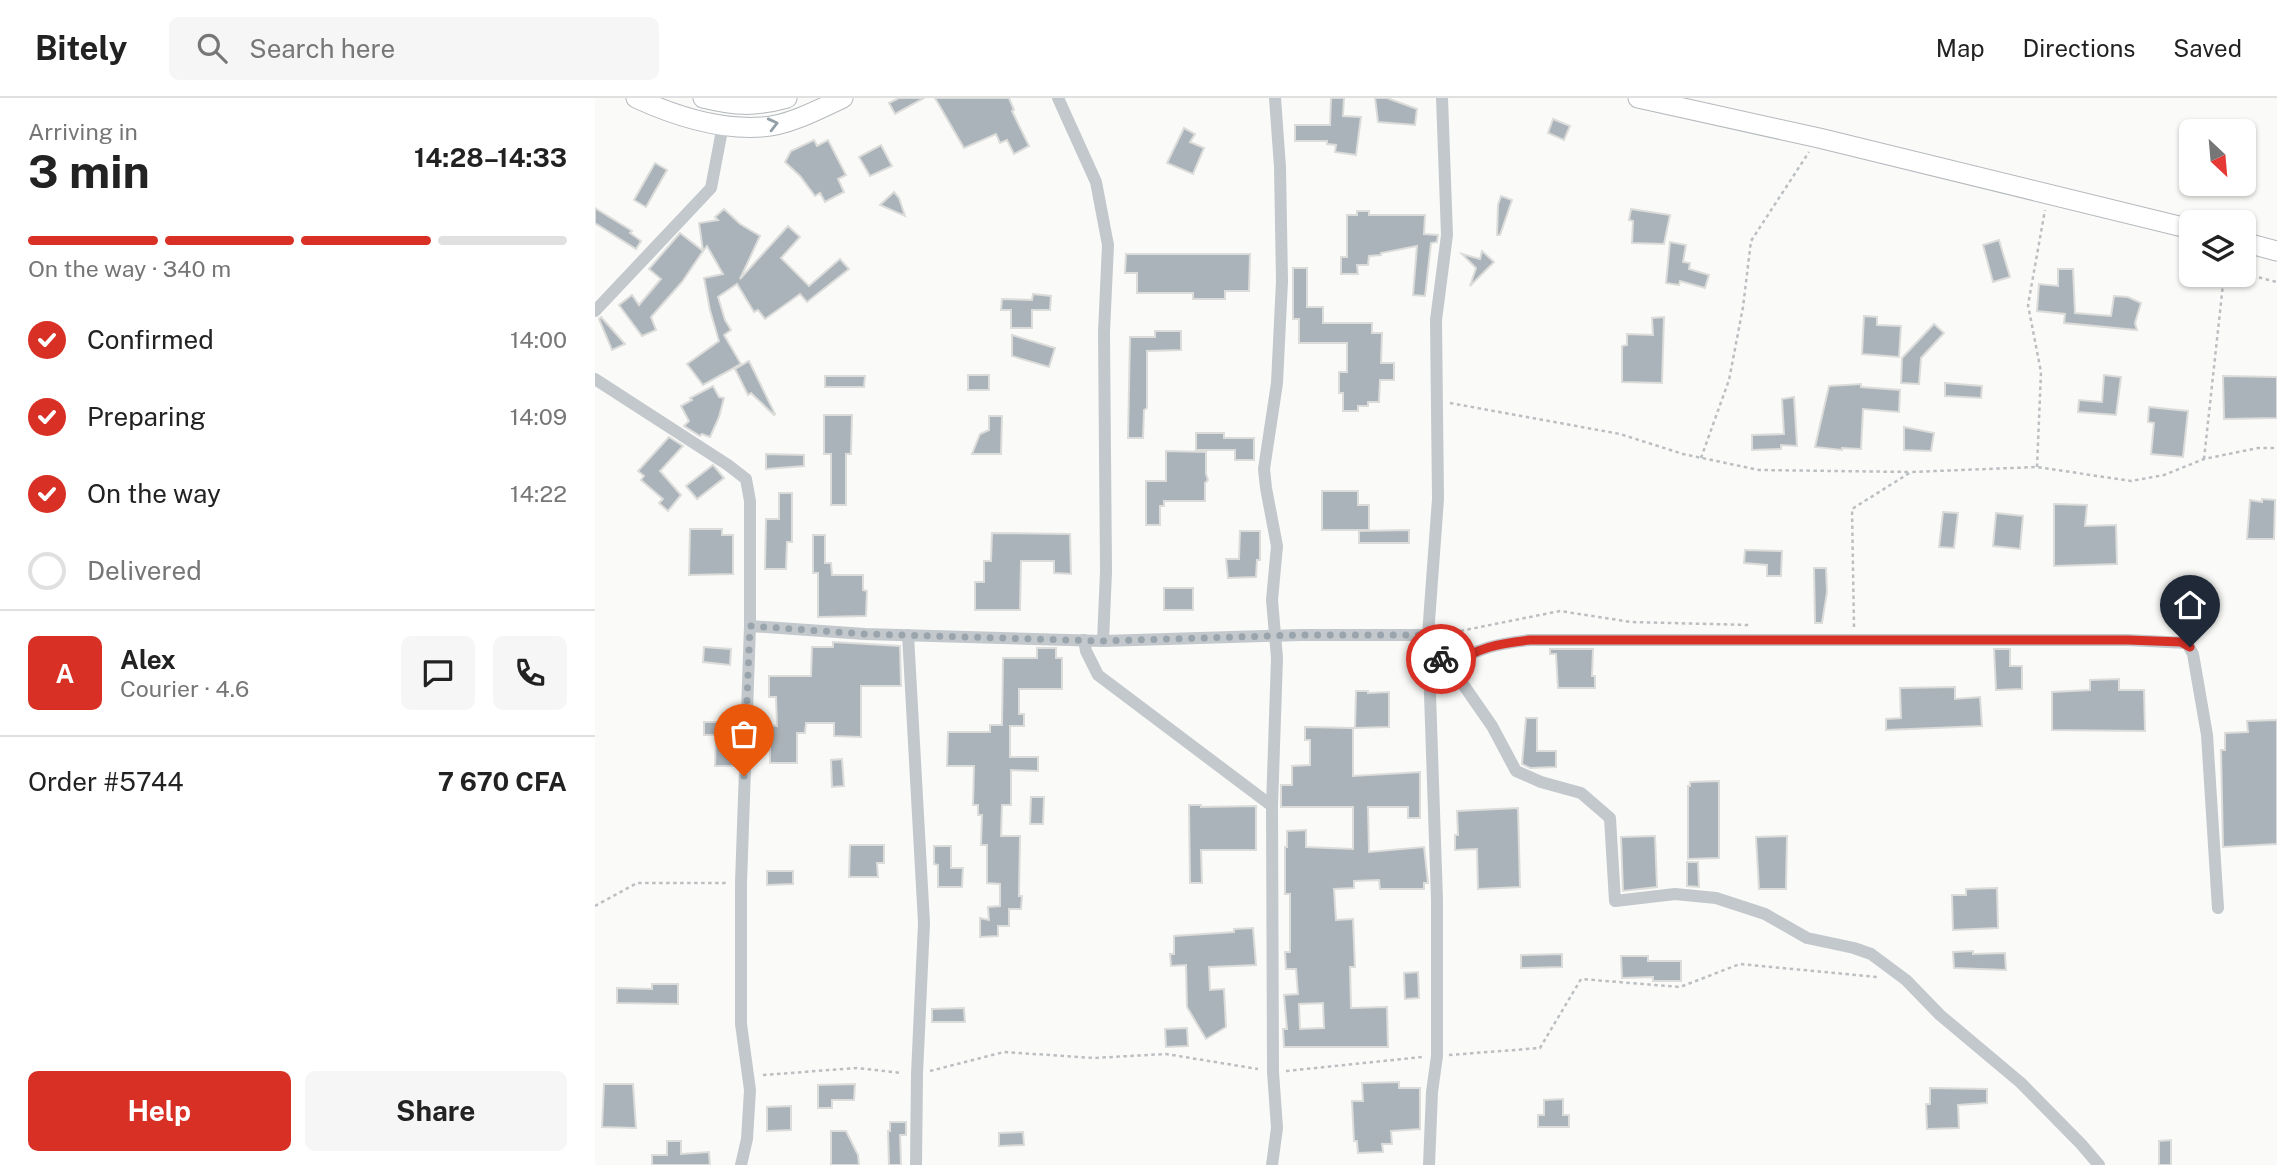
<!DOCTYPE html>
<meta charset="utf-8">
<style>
:root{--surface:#fff;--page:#f6f6f6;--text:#222;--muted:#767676;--line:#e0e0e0;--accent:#d93025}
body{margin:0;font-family:"Public Sans",sans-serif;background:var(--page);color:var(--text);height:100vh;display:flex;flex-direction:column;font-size:26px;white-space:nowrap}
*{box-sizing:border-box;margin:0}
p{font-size:23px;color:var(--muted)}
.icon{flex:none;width:38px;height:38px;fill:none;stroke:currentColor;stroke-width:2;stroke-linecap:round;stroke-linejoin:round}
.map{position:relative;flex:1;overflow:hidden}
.panel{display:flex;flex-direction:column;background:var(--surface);width:595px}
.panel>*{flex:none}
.needle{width:46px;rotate:154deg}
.fabs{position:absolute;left:1584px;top:21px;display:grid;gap:14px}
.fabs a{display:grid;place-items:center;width:77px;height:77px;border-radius:10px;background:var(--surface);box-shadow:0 2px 5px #0004;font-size:35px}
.pin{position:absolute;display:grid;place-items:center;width:60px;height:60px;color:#fff;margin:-72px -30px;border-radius:50% 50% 50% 0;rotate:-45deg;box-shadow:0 0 7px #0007}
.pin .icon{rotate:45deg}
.courier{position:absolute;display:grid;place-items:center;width:70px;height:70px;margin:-35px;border:5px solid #d93025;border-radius:50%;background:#fff;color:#222;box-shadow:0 2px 9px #0007}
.summary em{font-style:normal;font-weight:700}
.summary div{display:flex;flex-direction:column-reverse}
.summary{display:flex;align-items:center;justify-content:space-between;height:119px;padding:0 28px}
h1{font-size:46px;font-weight:700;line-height:52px}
.bar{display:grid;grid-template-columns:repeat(4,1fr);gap:10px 7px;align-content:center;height:84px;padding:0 28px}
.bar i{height:9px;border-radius:5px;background:var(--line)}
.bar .on{background:var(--accent)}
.bar p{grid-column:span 4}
.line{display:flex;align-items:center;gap:18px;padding:0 28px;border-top:2px solid var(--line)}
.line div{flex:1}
.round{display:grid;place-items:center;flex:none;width:74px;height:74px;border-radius:10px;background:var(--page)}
ol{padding:0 28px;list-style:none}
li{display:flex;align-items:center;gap:21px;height:77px}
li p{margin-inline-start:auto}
li .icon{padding:7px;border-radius:50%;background:var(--accent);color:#fff;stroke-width:4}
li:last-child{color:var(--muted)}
li i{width:38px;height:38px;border:4px solid var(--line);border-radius:50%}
.cta{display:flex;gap:14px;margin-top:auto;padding:14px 28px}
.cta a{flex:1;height:80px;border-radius:10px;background:var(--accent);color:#fff;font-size:28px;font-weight:700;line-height:80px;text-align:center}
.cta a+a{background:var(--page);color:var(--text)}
header{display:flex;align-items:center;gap:42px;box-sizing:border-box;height:98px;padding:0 35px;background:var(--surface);border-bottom:2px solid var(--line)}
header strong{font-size:33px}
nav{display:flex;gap:38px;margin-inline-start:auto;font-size:24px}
.search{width:490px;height:63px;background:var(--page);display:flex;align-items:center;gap:18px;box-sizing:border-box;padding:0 24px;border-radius:10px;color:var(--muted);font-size:26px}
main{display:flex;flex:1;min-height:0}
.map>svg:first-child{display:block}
.building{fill:#aab3b9;stroke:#dcdcda;stroke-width:2;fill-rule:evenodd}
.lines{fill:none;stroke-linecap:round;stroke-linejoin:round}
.trunk-casing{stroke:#b4b9bd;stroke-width:21}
.path{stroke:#bbbfc2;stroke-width:2.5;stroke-dasharray:3.5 3.5;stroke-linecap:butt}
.minor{stroke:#c3c8cc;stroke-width:12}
.trunk{stroke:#fff;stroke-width:19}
.oneway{stroke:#939fa8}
.done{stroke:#99a4ac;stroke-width:7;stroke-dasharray:0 12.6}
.route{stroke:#d93025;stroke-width:9}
</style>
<header>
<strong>Bitely</strong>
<div class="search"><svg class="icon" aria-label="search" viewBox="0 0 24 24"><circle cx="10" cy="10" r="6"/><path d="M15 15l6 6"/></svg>Search here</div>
<nav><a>Map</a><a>Directions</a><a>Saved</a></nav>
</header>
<main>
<section class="panel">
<div class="summary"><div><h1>3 min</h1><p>Arriving in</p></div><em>14:28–14:33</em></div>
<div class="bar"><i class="on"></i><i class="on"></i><i class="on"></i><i></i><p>On the way · 340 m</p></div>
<ol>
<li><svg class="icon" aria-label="check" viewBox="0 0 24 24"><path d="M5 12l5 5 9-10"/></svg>Confirmed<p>14:00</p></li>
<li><svg class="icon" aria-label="check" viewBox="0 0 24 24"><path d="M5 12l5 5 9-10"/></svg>Preparing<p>14:09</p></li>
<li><svg class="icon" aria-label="check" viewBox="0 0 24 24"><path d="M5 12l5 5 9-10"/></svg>On the way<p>14:22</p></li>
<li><i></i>Delivered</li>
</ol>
<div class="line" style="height:126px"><b class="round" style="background:var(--accent);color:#fff">A</b><div><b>Alex</b><p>Courier · 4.6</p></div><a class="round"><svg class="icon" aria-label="chat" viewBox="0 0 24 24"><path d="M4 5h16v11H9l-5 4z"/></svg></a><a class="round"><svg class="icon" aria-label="phone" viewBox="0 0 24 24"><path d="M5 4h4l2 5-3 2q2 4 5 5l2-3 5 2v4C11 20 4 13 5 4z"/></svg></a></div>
<div class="line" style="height:91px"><div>Order #5744</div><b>7 670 CFA</b></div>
<div class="cta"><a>Help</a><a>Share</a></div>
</section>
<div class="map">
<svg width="1682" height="1067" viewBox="0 0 1682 1067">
<rect width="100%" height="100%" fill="#fafaf8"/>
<g class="building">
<polygon points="304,0 329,0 300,16 294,5"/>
<polygon points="340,0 414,0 419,12 417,13 434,48 419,56 412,42 405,45 401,36 369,50"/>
<polygon points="736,0 749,0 748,18 766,19 761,57 740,54 741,47 732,46 732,43 700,43 700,27 735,27"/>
<polygon points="780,0 792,0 822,11 820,27 783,24"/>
<polygon points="958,21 975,28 969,42 953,35"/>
<polygon points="589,30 600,36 595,44 609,50 598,76 572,65"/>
<polygon points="219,42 222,48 233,42 251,77 243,81 249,94 230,104 225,95 220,98 205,78 190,64 196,53"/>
<polygon points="286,47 297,68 275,78 264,59"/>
<polygon points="60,65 72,72 51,109 39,102"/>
<polygon points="299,94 304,100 310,118 285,107"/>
<polygon points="906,98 917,102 905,137 902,137 903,107"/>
<polygon points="0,110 37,133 35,135 46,143 41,151 0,125"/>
<polygon points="129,111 145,126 165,138 145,181 193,128 205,139 186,160 214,188 245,161 254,171 212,204 205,196 170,221 163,212 159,214 142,186 123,199 130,222 136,232 129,237 146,266 108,287 92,266 124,243 115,212 109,180 128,176 112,148 108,153 104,125 123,122 120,119"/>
<polygon points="1036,111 1075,117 1069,146 1037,145 1038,123 1034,122"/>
<polygon points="762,113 774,113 774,117 830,117 829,136 843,137 842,144 836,145 830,198 818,197 822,148 786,155 786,157 774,158 773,167 762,167 763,176 746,176 746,159 752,159 752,117 762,117"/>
<polygon points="85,135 108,153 87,184 56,219 61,232 47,238 24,207 37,197 44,207 66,181 54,171"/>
<polygon points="1404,142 1415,179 1398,184 1388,147"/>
<polygon points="1075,144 1091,147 1088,164 1095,165 1094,171 1114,177 1110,190 1085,183 1084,187 1071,185"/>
<polygon points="887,153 899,164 875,188 881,170 867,156 885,161"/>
<polygon points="531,156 655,156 654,193 630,193 630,201 598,201 598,195 542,195 542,175 530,175"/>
<polygon points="698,170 712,170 712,209 728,209 728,225 777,225 777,235 787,235 786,265 799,265 799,282 785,282 784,304 773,304 773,308 763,308 763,313 748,313 748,295 744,295 744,274 752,274 752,245 704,245 704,221 698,221"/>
<polygon points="1463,171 1478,171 1480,215 1516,218 1519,198 1533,199 1546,205 1540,225 1542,232 1469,225 1470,216 1442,213 1444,186 1463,188"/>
<polygon points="438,196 456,198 455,212 437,212 437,230 416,230 416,212 406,212 407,201 437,202"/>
<polygon points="1269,218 1282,219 1282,227 1306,228 1304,259 1267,256"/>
<polygon points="6,219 30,246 17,252 4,221"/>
<polygon points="1069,219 1067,285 1027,284 1027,248 1032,247 1032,236 1058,237 1057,220"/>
<polygon points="1339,226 1349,235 1326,260 1324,286 1306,285 1307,260"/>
<polygon points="560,233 586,233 586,252 552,253 552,310 549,312 548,340 533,340 535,239 560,239"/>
<polygon points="417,237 460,250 454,269 417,258"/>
<polygon points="154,263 180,316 179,317 156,295 153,297 140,271"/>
<rect x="373" y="277" width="21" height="15"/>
<polygon points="1509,277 1526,279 1521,317 1483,314 1484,302 1507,304"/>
<polygon points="230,278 270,278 269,289 230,289"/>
<polygon points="1628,278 1682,279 1682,320 1629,321"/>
<polygon points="1350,285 1387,288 1386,300 1350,298"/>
<polygon points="1266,286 1266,289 1305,292 1304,314 1268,311 1266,351 1247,350 1247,352 1220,349 1234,288"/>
<polygon points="118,288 124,299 129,300 124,319 115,339 107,336 105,338 89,328 94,323 86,308 97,302 95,300"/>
<polygon points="1199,299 1202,348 1186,347 1186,351 1157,352 1157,337 1189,336 1187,301"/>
<polygon points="1554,309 1593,313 1588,359 1556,356 1559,325 1553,324"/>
<polygon points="229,317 257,317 256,356 251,356 251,407 236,407 236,356 229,356"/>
<polygon points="394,318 407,318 406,356 377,356 385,336 394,332"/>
<polygon points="1309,329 1339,335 1336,353 1309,352"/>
<polygon points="601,335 629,335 629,340 659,340 659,362 640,362 640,352 601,352"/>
<polygon points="74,339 88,348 65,373 86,397 73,413 64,405 68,401 46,382 49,378 43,373"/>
<polygon points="571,353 611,354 611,376 613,382 610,385 610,403 569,403 569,408 565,408 565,427 551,427 551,383 571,383"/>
<polygon points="171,356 209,357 209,368 171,371"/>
<polygon points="118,367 129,380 102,401 91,388"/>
<polygon points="727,393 763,393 763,407 774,407 774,432 727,432"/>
<polygon points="184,395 197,395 197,444 192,444 191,471 170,471 171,421 184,421"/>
<polygon points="1667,401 1680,402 1679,441 1652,441 1655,402 1667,404"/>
<polygon points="1459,406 1492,407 1490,428 1521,427 1522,466 1459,468"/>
<polygon points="1348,414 1363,415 1359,450 1344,449"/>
<polygon points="1401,415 1428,418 1425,451 1398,448"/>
<polygon points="95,431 127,431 127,437 138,437 138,476 94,477"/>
<polygon points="814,432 814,445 764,445 764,433"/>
<polygon points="645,433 665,433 665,462 662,462 661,479 633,480 631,461 644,461"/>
<polygon points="397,435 475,436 476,476 459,475 459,463 426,463 425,512 380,512 380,484 389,484 389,463 396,463"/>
<polygon points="218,437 230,437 230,465 236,465 237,477 268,477 268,492 272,493 271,518 223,519 223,475 218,475"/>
<polygon points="1150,452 1187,453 1186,478 1172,478 1172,467 1149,465"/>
<polygon points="1219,470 1231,470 1232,494 1227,525 1220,525"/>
<rect x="569" y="490" width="29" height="22"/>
<polygon points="238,544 305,548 306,588 266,588 266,639 239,638 239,625 211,625 210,635 202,635 202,665 175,665 175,627 182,628 181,599 174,599 174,578 216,578 217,549 238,549"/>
<polygon points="109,549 136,551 135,567 108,564"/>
<polygon points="442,550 461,550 461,560 467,560 467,591 424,591 424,616 429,616 429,628 415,628 415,659 443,659 443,673 416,672 416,707 407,707 406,738 425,738 424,798 427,798 426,811 414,811 414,828 403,828 403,838 385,839 385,820 394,822 393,809 405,808 405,786 392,785 392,747 386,747 387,717 383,717 383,707 378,707 379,668 352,668 353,634 395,634 395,627 407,627 408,560 442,560"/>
<polygon points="955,551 998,551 997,578 1000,578 1000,590 963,590 961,556 955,556"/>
<polygon points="1399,551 1415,551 1415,568 1427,568 1427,591 1401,592"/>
<polygon points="1524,581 1524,592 1549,592 1550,633 1457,632 1457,594 1495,592 1495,582"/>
<polygon points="1360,589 1360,601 1385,599 1387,628 1291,632 1291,621 1306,620 1305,590"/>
<polygon points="761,593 773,593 773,595 794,594 794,629 760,630"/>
<polygon points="931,620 942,620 942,653 961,653 961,669 935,670 927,666"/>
<polygon points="1682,622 1682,746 1628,749 1626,652 1630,652 1630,635 1653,634 1652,623"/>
<polygon points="109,624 140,624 140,668 120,668 121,637 109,637"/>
<path d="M710 629 758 630V678L825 674V720H813V709H773L774 754 829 749 833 785H829V791H785L784 782 759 783V790L739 791 741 822 758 821 760 869H755L756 910 792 909 793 949H689L688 931H692L689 897 703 896 701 871H691L690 854H695V796H690V749H692V733L711 732V749L758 751V709H686V687H697V668L715 667V642H710ZM728 905 729 930 705 931 704 906Z"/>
<polygon points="247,661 249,688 237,689 236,662"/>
<polygon points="1124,683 1124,760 1093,761 1093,688 1095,688 1095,684"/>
<polygon points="436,699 449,699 448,726 435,726"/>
<polygon points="594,707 606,707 606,709 661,708 661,752 606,752 607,785 595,785"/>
<polygon points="923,710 925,789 883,791 882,751 860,752 860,737 863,737 862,713"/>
<polygon points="1060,738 1062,789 1028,793 1026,739"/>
<polygon points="1192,738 1191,791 1164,791 1161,739"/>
<polygon points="255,747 289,747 289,765 282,765 283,779 254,779"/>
<polygon points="339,748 356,748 356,770 368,770 367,789 343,789 343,767 339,766"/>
<polygon points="1092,764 1103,764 1104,789 1092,788"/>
<polygon points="172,773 198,773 198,786 172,787"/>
<polygon points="1402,790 1403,830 1358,832 1357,797 1371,797 1371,791"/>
<polygon points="658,830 661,867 614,869 615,892 629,891 631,929 611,941 592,909 591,867 576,868 575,856 579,856 579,838 639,834 639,831"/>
<polygon points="1378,853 1378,856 1410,855 1411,872 1359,870 1358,854"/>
<polygon points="967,856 967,869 926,870 926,857"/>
<polygon points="1026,858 1053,858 1053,863 1086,863 1086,883 1058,883 1058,879 1027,880"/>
<polygon points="823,874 824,900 810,901 809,875"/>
<polygon points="57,886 83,886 83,906 22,905 22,890 57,891"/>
<polygon points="369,910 370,924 337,924 337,911"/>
<polygon points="592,930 593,948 571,949 570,931"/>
<polygon points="804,984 804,990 825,990 825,1031 796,1033 797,1046 787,1046 788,1054 763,1055 762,1043 759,1043 757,1003 768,1003 767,985"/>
<polygon points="9,986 38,986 41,1030 7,1029"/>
<polygon points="260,986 259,1002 237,1002 237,1010 223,1010 223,987"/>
<polygon points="1335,990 1392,991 1392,1005 1363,1007 1364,1030 1332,1031 1331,1006 1335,1006"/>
<polygon points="968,1001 968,1017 974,1017 974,1029 943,1029 943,1017 949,1017 949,1002"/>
<polygon points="196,1008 196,1032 172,1033 172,1009"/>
<polygon points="295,1024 311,1024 311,1037 305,1037 306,1067 294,1067 293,1033 295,1033"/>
<polygon points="236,1033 251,1033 263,1057 264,1067 236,1067"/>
<polygon points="428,1034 429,1047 404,1048 404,1035"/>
<polygon points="1576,1042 1576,1067 1564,1067 1564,1043"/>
<polygon points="72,1043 86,1043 86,1056 114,1054 115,1067 57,1067 57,1057 72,1057"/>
</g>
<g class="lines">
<defs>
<g id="trunk">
<path d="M41 0C80 18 124 32 167 29 192 28 225 11 248 0"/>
<path d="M108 0C141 8 159 9 192 0"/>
<polyline points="1043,0 1224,40 1596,131"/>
<polyline points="1648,144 1682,153"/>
</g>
</defs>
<use href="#trunk" class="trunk-casing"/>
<g class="path">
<polyline points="1648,168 1654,177 1682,184"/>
<polyline points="855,305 1025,336 1088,356 1164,372 1316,374"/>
<polyline points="1106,360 1134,282 1148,209 1156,143 1214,54"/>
<polyline points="1609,361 1629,177"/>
<polyline points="1442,369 1446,274 1433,207 1450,112"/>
<polyline points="1259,529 1257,411 1316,374 1442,369 1536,383 1569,377 1609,361 1663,350 1682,350"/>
<polyline points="845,537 965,513 1036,524 1154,527"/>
<polyline points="0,808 42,785 133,785"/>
<polyline points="854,957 945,950 986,881 1085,889 1145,866 1282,879"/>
<polyline points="335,973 409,954 499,960 571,956 663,971"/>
<polyline points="691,973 827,959"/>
<polyline points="168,977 262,970 307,975"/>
</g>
<g class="minor">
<polyline points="463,0 501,84 513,147 509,234 511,474 508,543"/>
<polyline points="0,213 116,90 128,27"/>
<polyline points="0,281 133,367 151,381 155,403 155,528 146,785 146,926 155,992 152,1041 146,1067"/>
<polyline points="155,528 270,536 508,543 705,537 833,537"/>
<polyline points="313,537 329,825 322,976 321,1067"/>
<polyline points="489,542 491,553 503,577 677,708"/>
<polyline points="834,552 856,569 897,628 921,673 946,684 986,695 1015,720 1020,803 1080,796 1121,800 1170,816 1212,840 1259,850 1276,856 1311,882 1345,917 1426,985 1486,1046 1504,1067"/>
<path d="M856 569C879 550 906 545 935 542H1533L1592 545 1598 556 1612 637 1623 810"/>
<polyline points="677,1067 682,1030 678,974 677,708 682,560 677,502 682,448 671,390 669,371 682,285 687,183 685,69 680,0"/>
<polyline points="834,1067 837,994 842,958 842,802 833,537 843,401 841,222 852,137 847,0"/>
</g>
<use href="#trunk" class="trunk"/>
</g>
<defs><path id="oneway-chevron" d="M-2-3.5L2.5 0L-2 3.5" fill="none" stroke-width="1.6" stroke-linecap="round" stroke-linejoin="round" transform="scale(1.75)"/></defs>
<use class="oneway" href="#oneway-chevron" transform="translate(178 26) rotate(-14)"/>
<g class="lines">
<polyline class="done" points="149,678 155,528 270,536 508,543 705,537 833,537 834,552 846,561"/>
<path class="route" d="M846 561 856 569C879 550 906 545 935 542H1533L1586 544 1595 549"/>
</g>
</svg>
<div class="fabs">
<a><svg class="needle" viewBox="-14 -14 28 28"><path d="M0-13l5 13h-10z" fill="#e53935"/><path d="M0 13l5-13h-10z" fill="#767676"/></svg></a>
<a><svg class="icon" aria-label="layers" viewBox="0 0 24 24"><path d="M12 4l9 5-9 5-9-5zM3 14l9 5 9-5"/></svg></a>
</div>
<div class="pin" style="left:149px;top:678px;background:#ea580c"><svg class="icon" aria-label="bag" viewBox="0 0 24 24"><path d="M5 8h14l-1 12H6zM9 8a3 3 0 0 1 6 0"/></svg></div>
<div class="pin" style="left:1595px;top:549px;background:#1f2937"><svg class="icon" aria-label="home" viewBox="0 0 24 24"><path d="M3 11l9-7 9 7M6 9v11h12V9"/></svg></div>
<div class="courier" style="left:846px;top:561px"><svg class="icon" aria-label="bike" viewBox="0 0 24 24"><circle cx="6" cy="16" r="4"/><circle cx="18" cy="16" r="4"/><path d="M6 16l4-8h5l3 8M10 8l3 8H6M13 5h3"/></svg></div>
</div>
</main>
